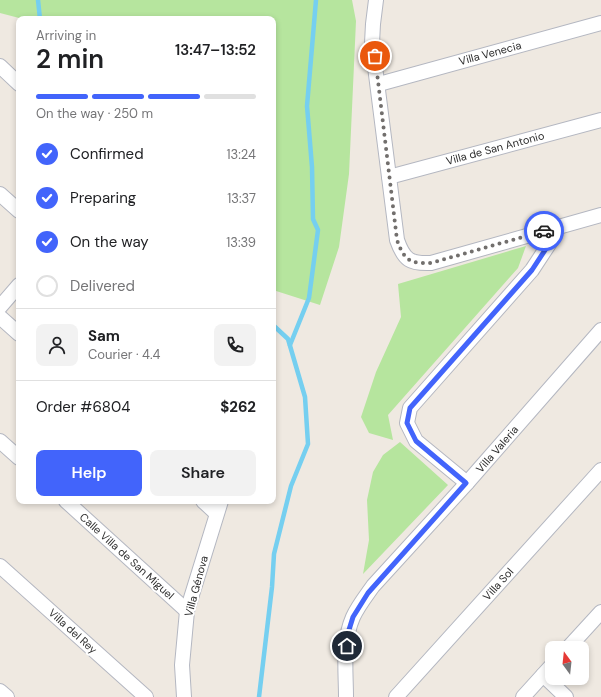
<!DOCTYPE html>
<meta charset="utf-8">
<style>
:root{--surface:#fff;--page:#f2f2f2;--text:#202124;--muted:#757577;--line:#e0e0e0;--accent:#4264fb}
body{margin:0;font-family:"DM Sans",sans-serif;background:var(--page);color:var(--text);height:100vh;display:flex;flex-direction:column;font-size:15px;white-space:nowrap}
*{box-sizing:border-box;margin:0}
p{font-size:13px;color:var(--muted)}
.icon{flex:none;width:22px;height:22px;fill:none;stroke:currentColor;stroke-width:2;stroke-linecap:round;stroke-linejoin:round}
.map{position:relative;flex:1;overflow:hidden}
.sheet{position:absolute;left:16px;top:16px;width:260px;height:488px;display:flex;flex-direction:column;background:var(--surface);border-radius:8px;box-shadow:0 2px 6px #0003}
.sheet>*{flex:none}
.needle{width:26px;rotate:345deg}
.tools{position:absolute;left:545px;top:641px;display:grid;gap:8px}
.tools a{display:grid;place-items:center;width:44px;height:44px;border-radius:8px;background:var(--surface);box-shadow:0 2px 6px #0003;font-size:20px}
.pin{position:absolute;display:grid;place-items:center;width:34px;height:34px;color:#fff;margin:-17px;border:2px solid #fff;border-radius:50%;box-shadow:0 1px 4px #0007}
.courier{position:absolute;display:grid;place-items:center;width:40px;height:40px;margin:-20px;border:3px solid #4264fb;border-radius:50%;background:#fff;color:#222;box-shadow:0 1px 5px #0007}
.headline em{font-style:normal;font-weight:600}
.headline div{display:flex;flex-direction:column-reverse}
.headline{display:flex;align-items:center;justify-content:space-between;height:68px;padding:0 20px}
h1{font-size:26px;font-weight:600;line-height:30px}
.bar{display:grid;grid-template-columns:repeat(4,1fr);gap:6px 4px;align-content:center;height:48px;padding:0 20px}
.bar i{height:5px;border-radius:3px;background:var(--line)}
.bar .active{background:var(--accent)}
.bar p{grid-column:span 4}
.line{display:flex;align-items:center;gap:10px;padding:0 20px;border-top:1px solid var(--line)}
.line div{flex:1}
.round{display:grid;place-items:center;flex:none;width:42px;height:42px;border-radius:8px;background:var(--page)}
ol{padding:0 20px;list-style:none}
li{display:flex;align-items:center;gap:12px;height:44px}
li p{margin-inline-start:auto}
li .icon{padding:4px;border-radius:50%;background:var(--accent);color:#fff;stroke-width:4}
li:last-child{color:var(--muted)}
li i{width:22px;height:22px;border:2px solid var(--line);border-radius:50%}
.action{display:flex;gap:8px;margin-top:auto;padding:8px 20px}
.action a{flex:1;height:46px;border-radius:8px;background:var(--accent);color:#fff;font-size:16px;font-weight:600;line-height:46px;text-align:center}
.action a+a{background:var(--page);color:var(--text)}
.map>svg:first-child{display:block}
.green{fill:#b6e59e}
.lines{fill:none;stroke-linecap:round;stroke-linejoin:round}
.stream{stroke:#75cff0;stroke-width:4.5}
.minor-casing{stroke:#b4b7c1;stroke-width:16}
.minor{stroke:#fff;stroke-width:14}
.done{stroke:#726f6d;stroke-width:4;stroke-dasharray:0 7.2}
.route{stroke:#4264fb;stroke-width:5}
.labels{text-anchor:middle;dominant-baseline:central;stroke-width:4;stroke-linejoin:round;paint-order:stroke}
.street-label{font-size:11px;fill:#2e2e2e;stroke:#fff}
</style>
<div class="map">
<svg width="601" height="697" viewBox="0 0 601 697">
<rect width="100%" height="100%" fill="#efe9e1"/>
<g class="green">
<polygon points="0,0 352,0 356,21 349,174 339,247 320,305 273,290 273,19 23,19 0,13"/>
<polygon points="526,246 518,268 388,415 393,440 369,433 361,417 376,372 401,317 398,284"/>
<polygon points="400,442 448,485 363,574 369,540 367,500 373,472 383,455"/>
</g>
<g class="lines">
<g class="stream">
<polyline points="38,0 40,19"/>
<polyline points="290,345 309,298 318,230 313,219 312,167 307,106 316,0"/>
<polyline points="259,697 272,587 274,554 291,486 308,444 305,397 288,339 273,325"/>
</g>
<defs>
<g id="minor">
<path d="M376 0 373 24 372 43 397 240C404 260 410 264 431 263L601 215"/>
<polyline points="0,66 19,84"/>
<polyline points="379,84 601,23"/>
<polyline points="389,177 601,120"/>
<polyline points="0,194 19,211"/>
<polyline points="0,307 19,285"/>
<polyline points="0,317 19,334"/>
<polyline points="0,441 19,458"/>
<polyline points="467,483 416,441 407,423 410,408 532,270 551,241 554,228"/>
<polyline points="66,501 187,611"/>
<polyline points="203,501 216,513"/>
<polyline points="0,566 146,697"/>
<polyline points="568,648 601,612"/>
<polyline points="543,675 566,697"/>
<polyline points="0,691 7,697"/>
<polyline points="184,697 182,665 187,611 221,501"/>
<path d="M346 697C346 671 342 642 353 617 358 606 366 596 373 586L467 483 601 330"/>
<polyline points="396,697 601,470"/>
<polyline points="523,697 552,665"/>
</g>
</defs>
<use href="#minor" class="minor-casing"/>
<use href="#minor" class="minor"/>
</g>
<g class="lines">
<path class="done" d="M375 56 397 240C404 260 410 264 431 263L544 231"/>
<polyline class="route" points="347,646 348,633 353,617 368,593 466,483 416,441 407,423 410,408 532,270 551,241 554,228 544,231"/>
</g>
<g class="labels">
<g class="street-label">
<text transform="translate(490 53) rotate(-15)">Villa Venecia</text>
<text transform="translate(495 148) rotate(-15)">Villa de San Antonio</text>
<text transform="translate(497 449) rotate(-49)">Villa Valeria</text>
<text transform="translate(127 556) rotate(42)">Calle Villa de San Miguel</text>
<text transform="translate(498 584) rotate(-48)">Villa Sol</text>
<text transform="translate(196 586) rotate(-75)">Villa Génova</text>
<text transform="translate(73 631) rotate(42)">Villa del Rey</text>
</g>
</g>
</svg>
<div class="tools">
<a><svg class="needle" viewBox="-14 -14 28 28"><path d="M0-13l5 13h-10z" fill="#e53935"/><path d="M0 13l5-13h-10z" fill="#757577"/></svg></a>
</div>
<div class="pin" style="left:375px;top:56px;background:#ea580c"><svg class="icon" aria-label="bag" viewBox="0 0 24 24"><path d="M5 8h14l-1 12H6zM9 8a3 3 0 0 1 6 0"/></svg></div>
<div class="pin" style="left:347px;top:646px;background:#1f2937"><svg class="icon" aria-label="home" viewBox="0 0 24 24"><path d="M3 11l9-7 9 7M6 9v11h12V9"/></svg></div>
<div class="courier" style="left:544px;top:231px"><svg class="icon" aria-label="car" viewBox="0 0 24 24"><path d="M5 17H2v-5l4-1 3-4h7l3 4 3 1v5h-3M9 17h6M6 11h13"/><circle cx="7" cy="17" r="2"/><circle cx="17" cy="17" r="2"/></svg></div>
<section class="sheet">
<div class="headline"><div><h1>2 min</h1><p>Arriving in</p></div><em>13:47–13:52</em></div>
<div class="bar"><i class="active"></i><i class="active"></i><i class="active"></i><i></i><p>On the way · 250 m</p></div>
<ol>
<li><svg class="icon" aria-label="check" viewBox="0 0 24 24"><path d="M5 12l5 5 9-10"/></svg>Confirmed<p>13:24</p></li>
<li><svg class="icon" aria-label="check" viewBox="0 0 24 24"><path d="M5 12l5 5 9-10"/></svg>Preparing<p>13:37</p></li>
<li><svg class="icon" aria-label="check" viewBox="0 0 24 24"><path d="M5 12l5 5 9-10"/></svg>On the way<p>13:39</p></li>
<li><i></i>Delivered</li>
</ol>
<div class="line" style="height:72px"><a class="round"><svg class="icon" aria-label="person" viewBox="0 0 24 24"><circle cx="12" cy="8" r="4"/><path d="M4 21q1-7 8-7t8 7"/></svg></a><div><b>Sam</b><p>Courier · 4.4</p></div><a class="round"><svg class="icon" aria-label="phone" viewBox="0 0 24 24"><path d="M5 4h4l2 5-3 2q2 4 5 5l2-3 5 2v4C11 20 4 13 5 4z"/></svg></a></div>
<div class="line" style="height:52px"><div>Order #6804</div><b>$262</b></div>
<div class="action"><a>Help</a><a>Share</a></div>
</section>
</div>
